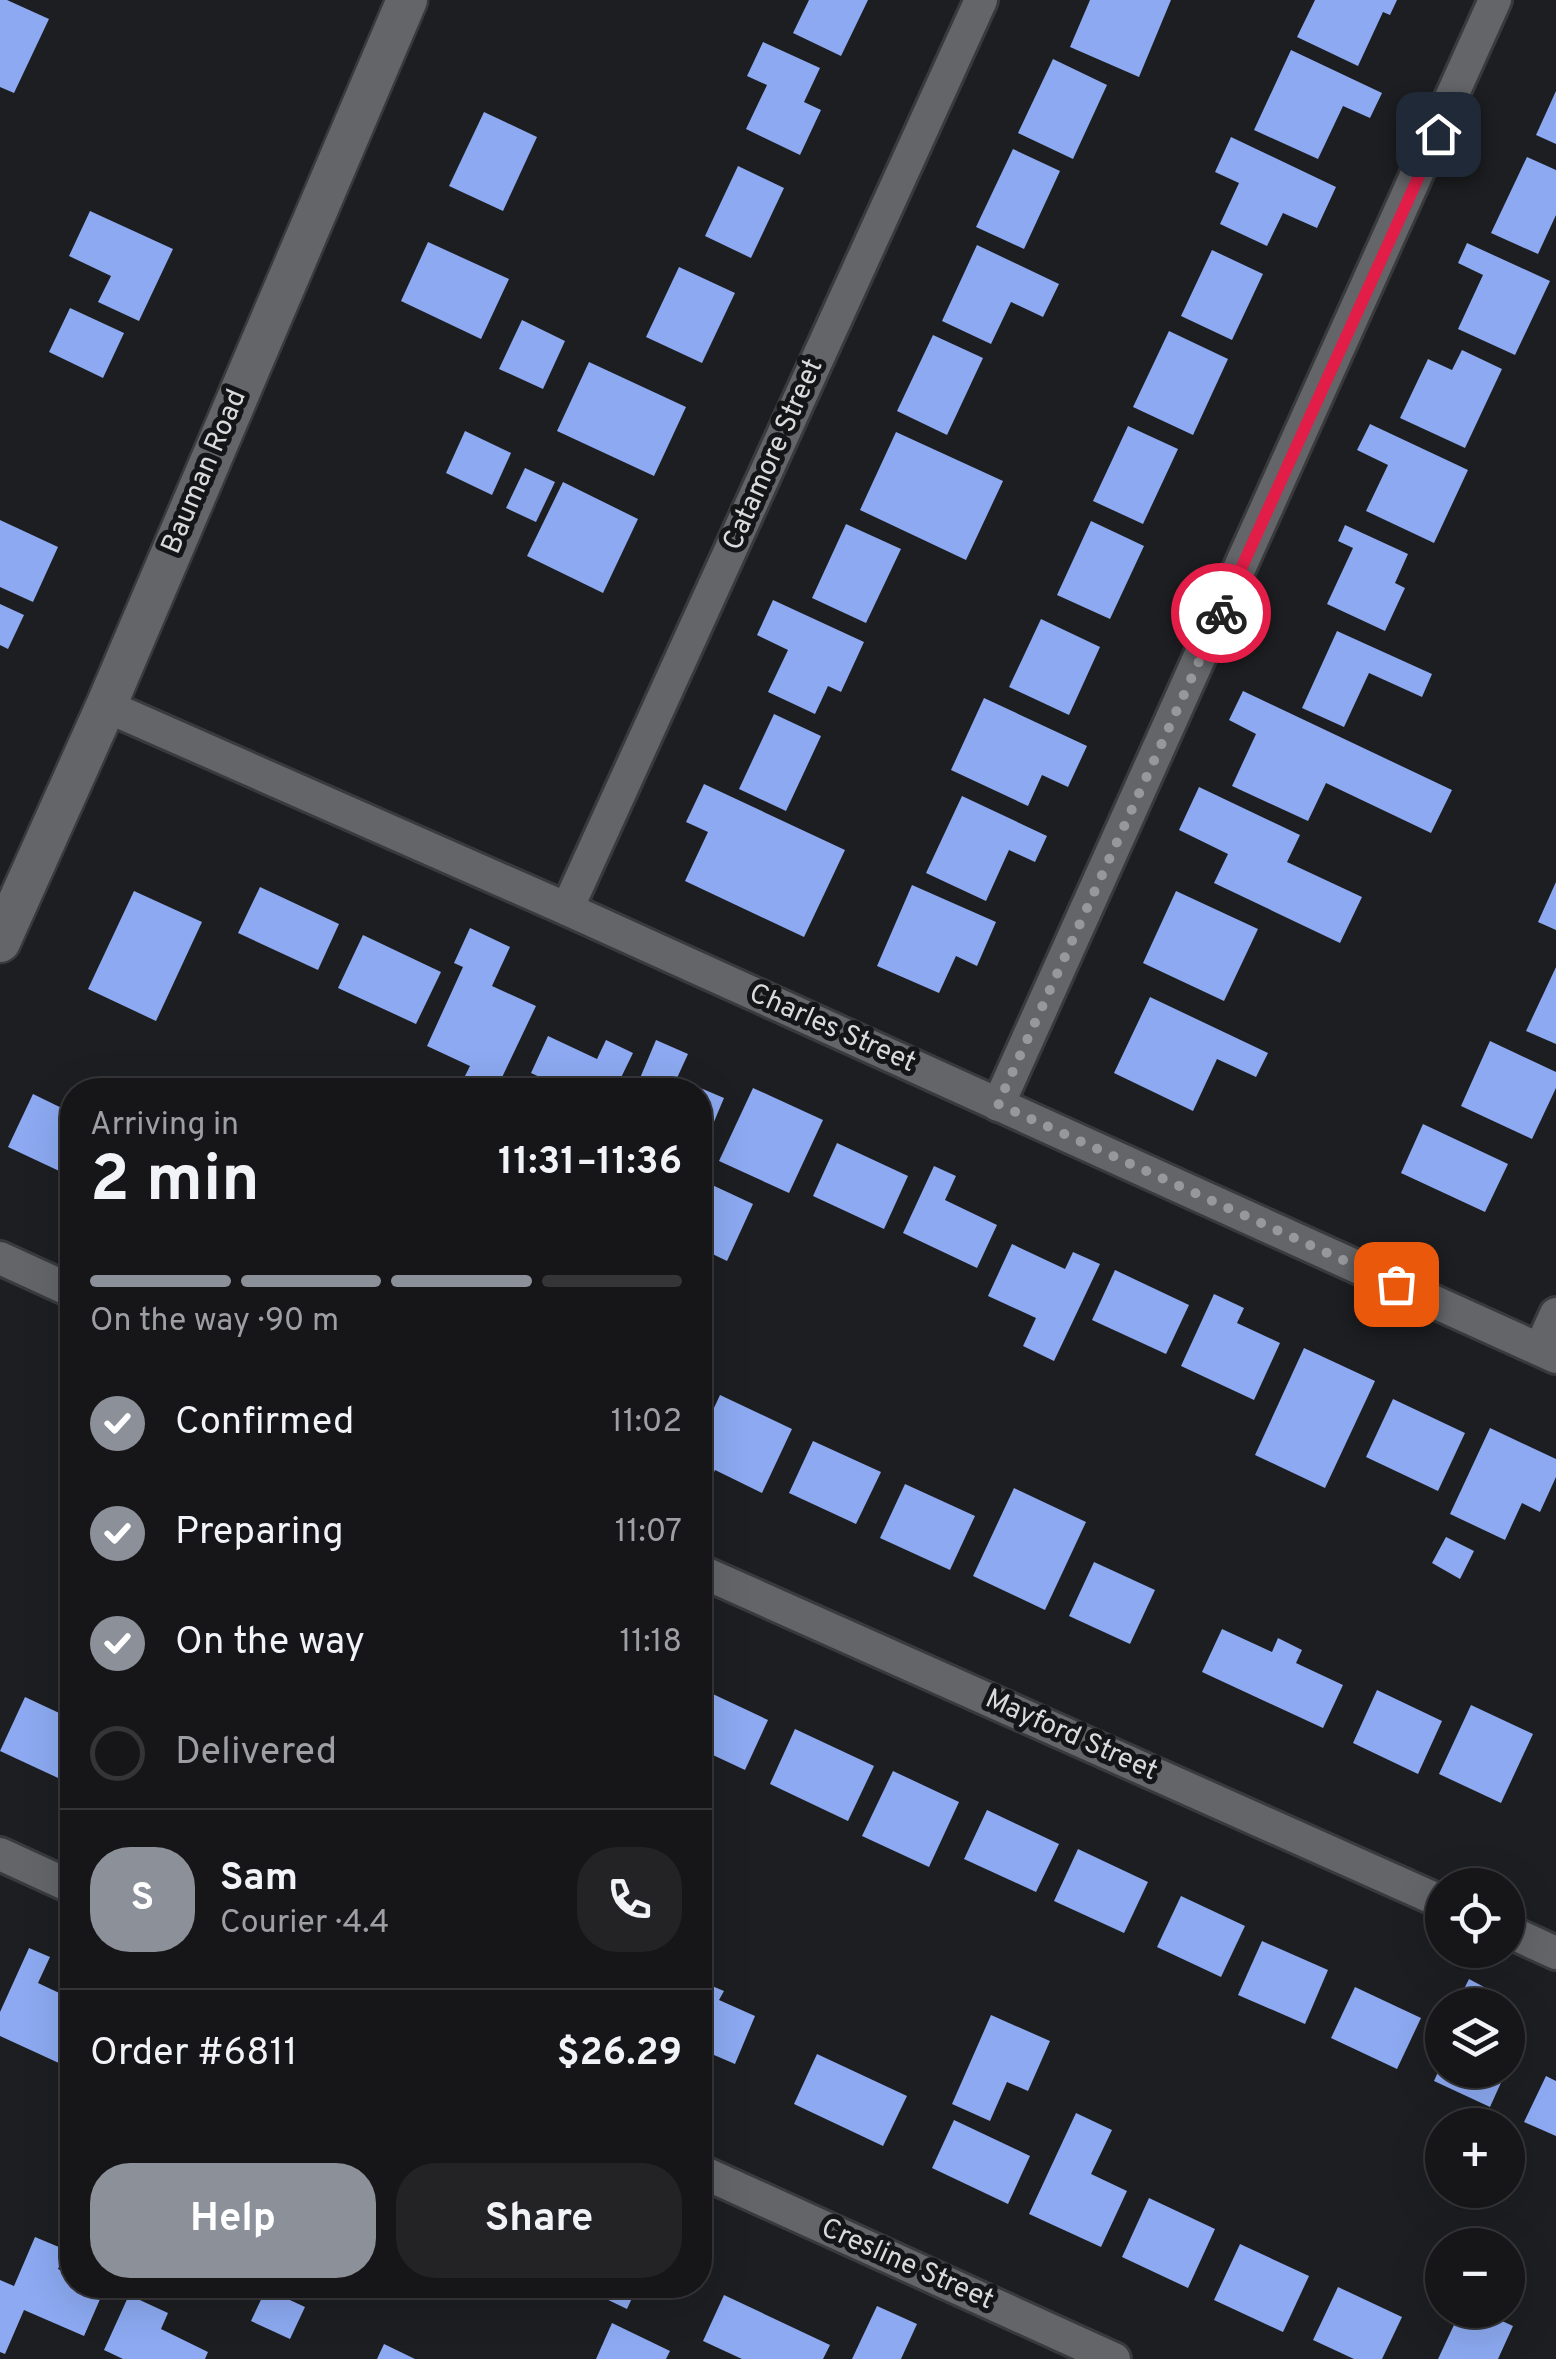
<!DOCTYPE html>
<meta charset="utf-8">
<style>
:root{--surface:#161619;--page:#232326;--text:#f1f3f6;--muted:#9e9fa2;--line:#353538;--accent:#8c9099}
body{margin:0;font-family:Overpass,sans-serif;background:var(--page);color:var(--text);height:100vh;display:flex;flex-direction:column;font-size:38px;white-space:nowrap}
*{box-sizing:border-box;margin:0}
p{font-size:32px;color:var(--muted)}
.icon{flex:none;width:55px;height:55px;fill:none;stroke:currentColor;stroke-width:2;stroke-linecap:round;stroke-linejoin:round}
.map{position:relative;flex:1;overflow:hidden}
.drawer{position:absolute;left:60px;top:1078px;width:652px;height:1220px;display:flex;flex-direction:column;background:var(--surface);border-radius:40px;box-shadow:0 10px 40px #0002,0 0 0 2px var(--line)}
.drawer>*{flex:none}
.controls{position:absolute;left:1425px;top:1868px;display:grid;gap:20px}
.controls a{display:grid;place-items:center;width:100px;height:100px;border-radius:50%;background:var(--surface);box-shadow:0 10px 40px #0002,0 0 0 2px var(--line);font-size:50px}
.pin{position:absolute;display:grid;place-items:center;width:85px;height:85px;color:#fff;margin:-42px;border-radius:20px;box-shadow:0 5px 15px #0006}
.courier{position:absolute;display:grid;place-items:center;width:100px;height:100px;margin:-50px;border:8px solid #e11d48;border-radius:50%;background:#fff;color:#222;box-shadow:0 2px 12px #0007}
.head em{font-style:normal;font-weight:700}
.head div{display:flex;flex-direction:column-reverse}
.head{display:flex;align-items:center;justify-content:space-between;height:170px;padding:0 30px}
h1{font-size:65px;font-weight:700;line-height:75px}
.bar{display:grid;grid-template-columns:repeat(4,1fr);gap:15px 10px;align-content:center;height:120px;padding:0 30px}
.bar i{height:12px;border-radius:8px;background:var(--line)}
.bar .active{background:var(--accent)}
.bar p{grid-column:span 4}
.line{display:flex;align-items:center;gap:25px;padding:0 30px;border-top:2px solid var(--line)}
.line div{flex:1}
.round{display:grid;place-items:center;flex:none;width:105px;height:105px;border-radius:40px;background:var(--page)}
ol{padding:0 30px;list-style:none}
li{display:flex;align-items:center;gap:30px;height:110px}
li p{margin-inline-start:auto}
li .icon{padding:10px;border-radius:50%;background:var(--accent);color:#fff;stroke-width:4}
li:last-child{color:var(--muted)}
li i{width:55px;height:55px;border:5px solid var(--line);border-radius:50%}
.button{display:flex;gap:20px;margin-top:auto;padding:20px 30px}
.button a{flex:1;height:115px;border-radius:40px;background:var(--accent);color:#fff;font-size:40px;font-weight:700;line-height:115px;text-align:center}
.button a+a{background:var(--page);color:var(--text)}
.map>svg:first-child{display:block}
.building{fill:#8ca9f1}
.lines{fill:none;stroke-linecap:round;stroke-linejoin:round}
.minor-casing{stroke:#393a3c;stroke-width:38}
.tertiary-casing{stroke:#393a3c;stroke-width:45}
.minor{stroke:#646568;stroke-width:32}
.tertiary{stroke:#646568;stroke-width:40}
.done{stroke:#97989b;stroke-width:10;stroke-dasharray:0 18}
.route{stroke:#e11d48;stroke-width:12}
.labels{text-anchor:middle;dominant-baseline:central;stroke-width:10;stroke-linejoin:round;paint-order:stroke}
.street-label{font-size:28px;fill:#d9dadc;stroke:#141517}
</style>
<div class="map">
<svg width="1556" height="2359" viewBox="0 0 1556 2359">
<rect width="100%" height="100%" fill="#1d1e21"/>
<g class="building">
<polygon points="0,0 7,0 49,19 14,93 0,87"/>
<polygon points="809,0 868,0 841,56 793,33"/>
<polygon points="1090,0 1171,0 1139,77 1070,47"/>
<polygon points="1315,0 1397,0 1390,15 1383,12 1358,66 1297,37"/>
<polygon points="763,42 820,68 804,102 821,110 800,155 746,129 767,85 747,76"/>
<polygon points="1291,50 1382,93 1370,118 1343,106 1318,159 1254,130"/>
<polygon points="1053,59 1107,85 1073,159 1018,133"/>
<polygon points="1556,91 1556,144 1536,135"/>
<polygon points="484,112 537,137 503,211 449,186"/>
<polygon points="1231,137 1336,187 1317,228 1283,213 1267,246 1220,224 1239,183 1215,172"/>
<polygon points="1013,149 1060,171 1024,249 976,227"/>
<polygon points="1527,157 1556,170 1556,215 1538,254 1491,233"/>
<polygon points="738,166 784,188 751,258 705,236"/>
<polygon points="90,211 173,249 139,321 98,302 111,276 69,256"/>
<polygon points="428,242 509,279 481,339 401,301"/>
<polygon points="1467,243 1550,281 1515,355 1458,329 1483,275 1458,263"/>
<polygon points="977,245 1059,284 1043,317 1011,302 991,344 942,321"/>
<polygon points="1212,250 1263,274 1232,340 1181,316"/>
<polygon points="679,267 735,293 702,363 646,337"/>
<polygon points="70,308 124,333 103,378 49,352"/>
<polygon points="522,320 565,341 543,389 499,369"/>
<polygon points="1169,331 1228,359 1193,435 1133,407"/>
<polygon points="933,335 983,358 947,435 897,411"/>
<polygon points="1462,350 1502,369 1465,448 1400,418 1428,359 1452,370"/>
<polygon points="589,362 686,407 654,476 557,431"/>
<polygon points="1370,424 1468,470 1434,543 1366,511 1388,465 1357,450"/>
<polygon points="1128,426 1178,449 1143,524 1093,501"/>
<polygon points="465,431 511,453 492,495 446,473"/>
<polygon points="896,432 1003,481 966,560 860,510"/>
<polygon points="525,468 555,482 536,522 506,508"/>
<polygon points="563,482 638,519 603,593 527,556"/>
<polygon points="0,520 58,547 33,602 0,587"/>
<polygon points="1091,521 1144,546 1110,619 1057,595"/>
<polygon points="846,524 901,549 866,623 812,598"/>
<polygon points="1345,525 1408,554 1395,583 1405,588 1385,631 1327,604 1353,548 1338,541"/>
<polygon points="773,600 864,642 841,692 828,686 815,714 768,692 788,650 757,635"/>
<polygon points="0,604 24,615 8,649 0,645"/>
<polygon points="1041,619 1100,647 1069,715 1009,687"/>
<polygon points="1337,631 1432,674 1422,697 1369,673 1344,727 1302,708"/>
<polygon points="1243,691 1452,790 1431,833 1326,783 1308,821 1232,786 1256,734 1229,720"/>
<polygon points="984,698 1087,746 1068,787 1042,775 1028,806 951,770"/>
<polygon points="774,714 821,736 786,811 739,789"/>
<polygon points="704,784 845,850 804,937 685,881 708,832 686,822"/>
<polygon points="1199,787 1300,835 1287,862 1362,897 1340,943 1214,883 1228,854 1179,830"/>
<polygon points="962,796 1047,836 1035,862 1009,850 986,901 926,873"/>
<polygon points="1556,882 1556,930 1538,922"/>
<polygon points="912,885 996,922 977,966 956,956 939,993 877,966"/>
<polygon points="260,887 339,924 318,970 238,933"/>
<polygon points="134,891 202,922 156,1021 88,989"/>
<polygon points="1176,891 1258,929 1224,1001 1143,963"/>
<polygon points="470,928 510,947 492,986 536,1006 496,1090 458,1090 470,1066 427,1046 463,967 454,963"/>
<polygon points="363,935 441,972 416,1024 338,988"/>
<polygon points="1556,967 1556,1044 1526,1031"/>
<polygon points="1150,997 1268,1053 1256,1077 1217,1059 1193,1111 1114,1073"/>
<polygon points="548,1036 597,1059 606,1040 633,1053 615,1090 568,1090 531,1073"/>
<polygon points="656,1040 688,1054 677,1078 724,1098 700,1155 700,1090 635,1090"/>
<polygon points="1490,1041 1556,1072 1556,1088 1532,1139 1461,1106"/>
<polygon points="753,1088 823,1120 789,1193 719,1161"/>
<polygon points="33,1094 72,1113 72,1177 8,1147"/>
<polygon points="1423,1124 1508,1164 1485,1212 1401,1173"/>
<polygon points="837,1143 908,1176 884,1229 813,1196"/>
<polygon points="934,1166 956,1176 945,1200 997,1225 977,1268 903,1233"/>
<polygon points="710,1184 753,1204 727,1261 700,1248 700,1205"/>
<polygon points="1012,1244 1065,1269 1073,1252 1100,1264 1054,1361 1023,1346 1036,1318 988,1296"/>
<polygon points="1115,1270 1189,1305 1166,1354 1092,1320"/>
<polygon points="1214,1294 1244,1308 1237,1323 1280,1343 1254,1400 1181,1366"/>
<polygon points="1304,1348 1375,1381 1325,1488 1255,1455"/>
<polygon points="720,1395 792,1429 762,1493 715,1470 704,1493 700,1491 700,1438"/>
<polygon points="1393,1399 1465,1433 1438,1491 1366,1457"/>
<polygon points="1490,1428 1556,1459 1556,1477 1540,1512 1522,1503 1505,1540 1450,1514"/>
<polygon points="813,1441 881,1472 856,1524 789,1493"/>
<polygon points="905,1484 975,1516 950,1570 880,1538"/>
<polygon points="1014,1488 1086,1522 1045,1610 973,1576"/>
<polygon points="1446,1537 1474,1551 1460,1579 1432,1563"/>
<polygon points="1094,1562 1155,1590 1130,1644 1069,1616"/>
<polygon points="1222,1629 1272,1652 1278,1638 1302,1650 1296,1663 1343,1685 1323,1728 1202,1672"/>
<polygon points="700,1688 768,1720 745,1770 700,1749"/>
<polygon points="1377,1690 1442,1721 1418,1774 1353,1743"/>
<polygon points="25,1697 72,1719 71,1784 0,1751"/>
<polygon points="1471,1705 1533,1734 1501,1803 1439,1774"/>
<polygon points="795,1729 874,1766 848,1821 770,1784"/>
<polygon points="893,1771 959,1802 929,1867 862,1836"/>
<polygon points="987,1810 1059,1844 1036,1892 964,1859"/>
<polygon points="1078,1849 1148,1882 1124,1933 1054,1901"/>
<polygon points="1181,1896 1245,1926 1221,1977 1157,1947"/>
<polygon points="1262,1941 1328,1970 1305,2024 1238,1995"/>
<polygon points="29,1948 50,1957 38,1983 72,1999 72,2040 61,2064 0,2036 0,2012"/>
<polygon points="1469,1979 1499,1995 1494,2005 1456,2005"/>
<polygon points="700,1981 724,1991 719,2000 755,2016 735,2064 700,2049"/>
<polygon points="1355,1987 1421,2018 1397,2069 1331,2038"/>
<polygon points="991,2015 1050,2041 1028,2091 1007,2082 990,2121 952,2104"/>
<polygon points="817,2054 907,2096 883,2146 794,2104"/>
<polygon points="1442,2063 1442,2070 1491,2070 1504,2076 1490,2107 1434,2081"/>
<polygon points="1546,2076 1556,2081 1556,2136 1524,2122"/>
<polygon points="1076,2113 1112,2130 1091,2174 1127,2191 1101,2247 1029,2214"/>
<polygon points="954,2120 1030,2156 1008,2204 932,2168"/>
<polygon points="1149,2198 1215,2229 1188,2288 1122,2257"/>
<polygon points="35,2237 66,2250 58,2269 72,2276 72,2285 94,2285 104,2290 84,2336 24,2310 5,2354 0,2352 0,2280 14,2286"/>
<polygon points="1240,2244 1309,2276 1283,2332 1214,2300"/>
<polygon points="577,2285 638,2285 627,2309"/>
<polygon points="1338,2287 1402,2317 1382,2359 1354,2359 1313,2340"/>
<polygon points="266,2289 305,2307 290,2339 251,2321"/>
<polygon points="129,2295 168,2313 161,2329 208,2352 205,2359 123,2359 104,2350"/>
<polygon points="724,2295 830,2345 823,2359 742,2359 703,2341"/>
<polygon points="877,2306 917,2324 901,2359 852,2359"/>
<polygon points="1461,2310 1478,2310 1513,2326 1498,2359 1438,2359"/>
<polygon points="612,2323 670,2351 666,2359 596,2359"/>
<polygon points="384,2344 415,2359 377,2359"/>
</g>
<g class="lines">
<defs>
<g id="minor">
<polyline points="106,706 567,909 1556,1357"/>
<polyline points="567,909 981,0"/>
<polyline points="998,1105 1495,0"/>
<polyline points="0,1258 72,1291"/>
<polyline points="1540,1349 1556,1314"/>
<polyline points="700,1571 1442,1902"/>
<polyline points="0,1854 72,1887"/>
<polyline points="1508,1931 1556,1953"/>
<polyline points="700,2171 1114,2359"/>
</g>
<polyline id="tertiary" points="0,942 106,706 407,0"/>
</defs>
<use href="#minor" class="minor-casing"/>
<use href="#tertiary" class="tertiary-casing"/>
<use href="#minor" class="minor"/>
<use href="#tertiary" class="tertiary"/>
</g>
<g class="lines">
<polyline class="done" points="1221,613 998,1104 1396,1284"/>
<polyline class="route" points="1221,613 1438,134"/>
</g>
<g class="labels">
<g class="street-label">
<text transform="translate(774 455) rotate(-66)">Catamore Street</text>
<text transform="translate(205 472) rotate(-67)">Bauman Road</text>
<text transform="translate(832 1029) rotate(24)">Charles Street</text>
<text transform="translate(1071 1736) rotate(24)">Mayford Street</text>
<text transform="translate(907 2265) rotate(24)">Cresline Street</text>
</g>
</g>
</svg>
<div class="controls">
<a><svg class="icon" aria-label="locate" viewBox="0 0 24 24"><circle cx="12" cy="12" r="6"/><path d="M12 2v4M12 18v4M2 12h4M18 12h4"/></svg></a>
<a><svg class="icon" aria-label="layers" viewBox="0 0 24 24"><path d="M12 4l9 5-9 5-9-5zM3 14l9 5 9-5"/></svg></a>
<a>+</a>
<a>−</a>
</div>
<div class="pin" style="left:1396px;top:1284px;background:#ea580c"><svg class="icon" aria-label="bag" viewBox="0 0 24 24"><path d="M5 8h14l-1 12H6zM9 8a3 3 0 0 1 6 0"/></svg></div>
<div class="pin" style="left:1438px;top:134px;background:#1f2937"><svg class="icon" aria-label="home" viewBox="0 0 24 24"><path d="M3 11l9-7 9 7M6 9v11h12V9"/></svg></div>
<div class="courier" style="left:1221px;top:613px"><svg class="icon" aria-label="bike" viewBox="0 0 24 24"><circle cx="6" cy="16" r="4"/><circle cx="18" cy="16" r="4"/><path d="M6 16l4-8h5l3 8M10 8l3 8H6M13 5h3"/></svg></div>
<section class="drawer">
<div class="head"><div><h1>2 min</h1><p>Arriving in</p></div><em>11:31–11:36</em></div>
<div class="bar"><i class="active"></i><i class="active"></i><i class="active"></i><i></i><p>On the way · 90 m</p></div>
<ol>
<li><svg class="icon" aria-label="check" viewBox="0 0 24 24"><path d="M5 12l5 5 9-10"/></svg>Confirmed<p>11:02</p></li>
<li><svg class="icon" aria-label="check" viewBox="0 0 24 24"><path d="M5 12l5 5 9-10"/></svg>Preparing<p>11:07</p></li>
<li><svg class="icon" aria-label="check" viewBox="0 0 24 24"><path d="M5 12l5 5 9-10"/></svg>On the way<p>11:18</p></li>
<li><i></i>Delivered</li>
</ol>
<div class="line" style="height:180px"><b class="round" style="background:var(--accent);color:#fff">S</b><div><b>Sam</b><p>Courier · 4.4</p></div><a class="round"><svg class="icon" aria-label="phone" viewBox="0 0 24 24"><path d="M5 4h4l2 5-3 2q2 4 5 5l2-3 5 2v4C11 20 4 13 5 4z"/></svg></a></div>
<div class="line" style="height:130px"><div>Order #6811</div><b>$26.29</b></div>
<div class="button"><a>Help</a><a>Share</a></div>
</section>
</div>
